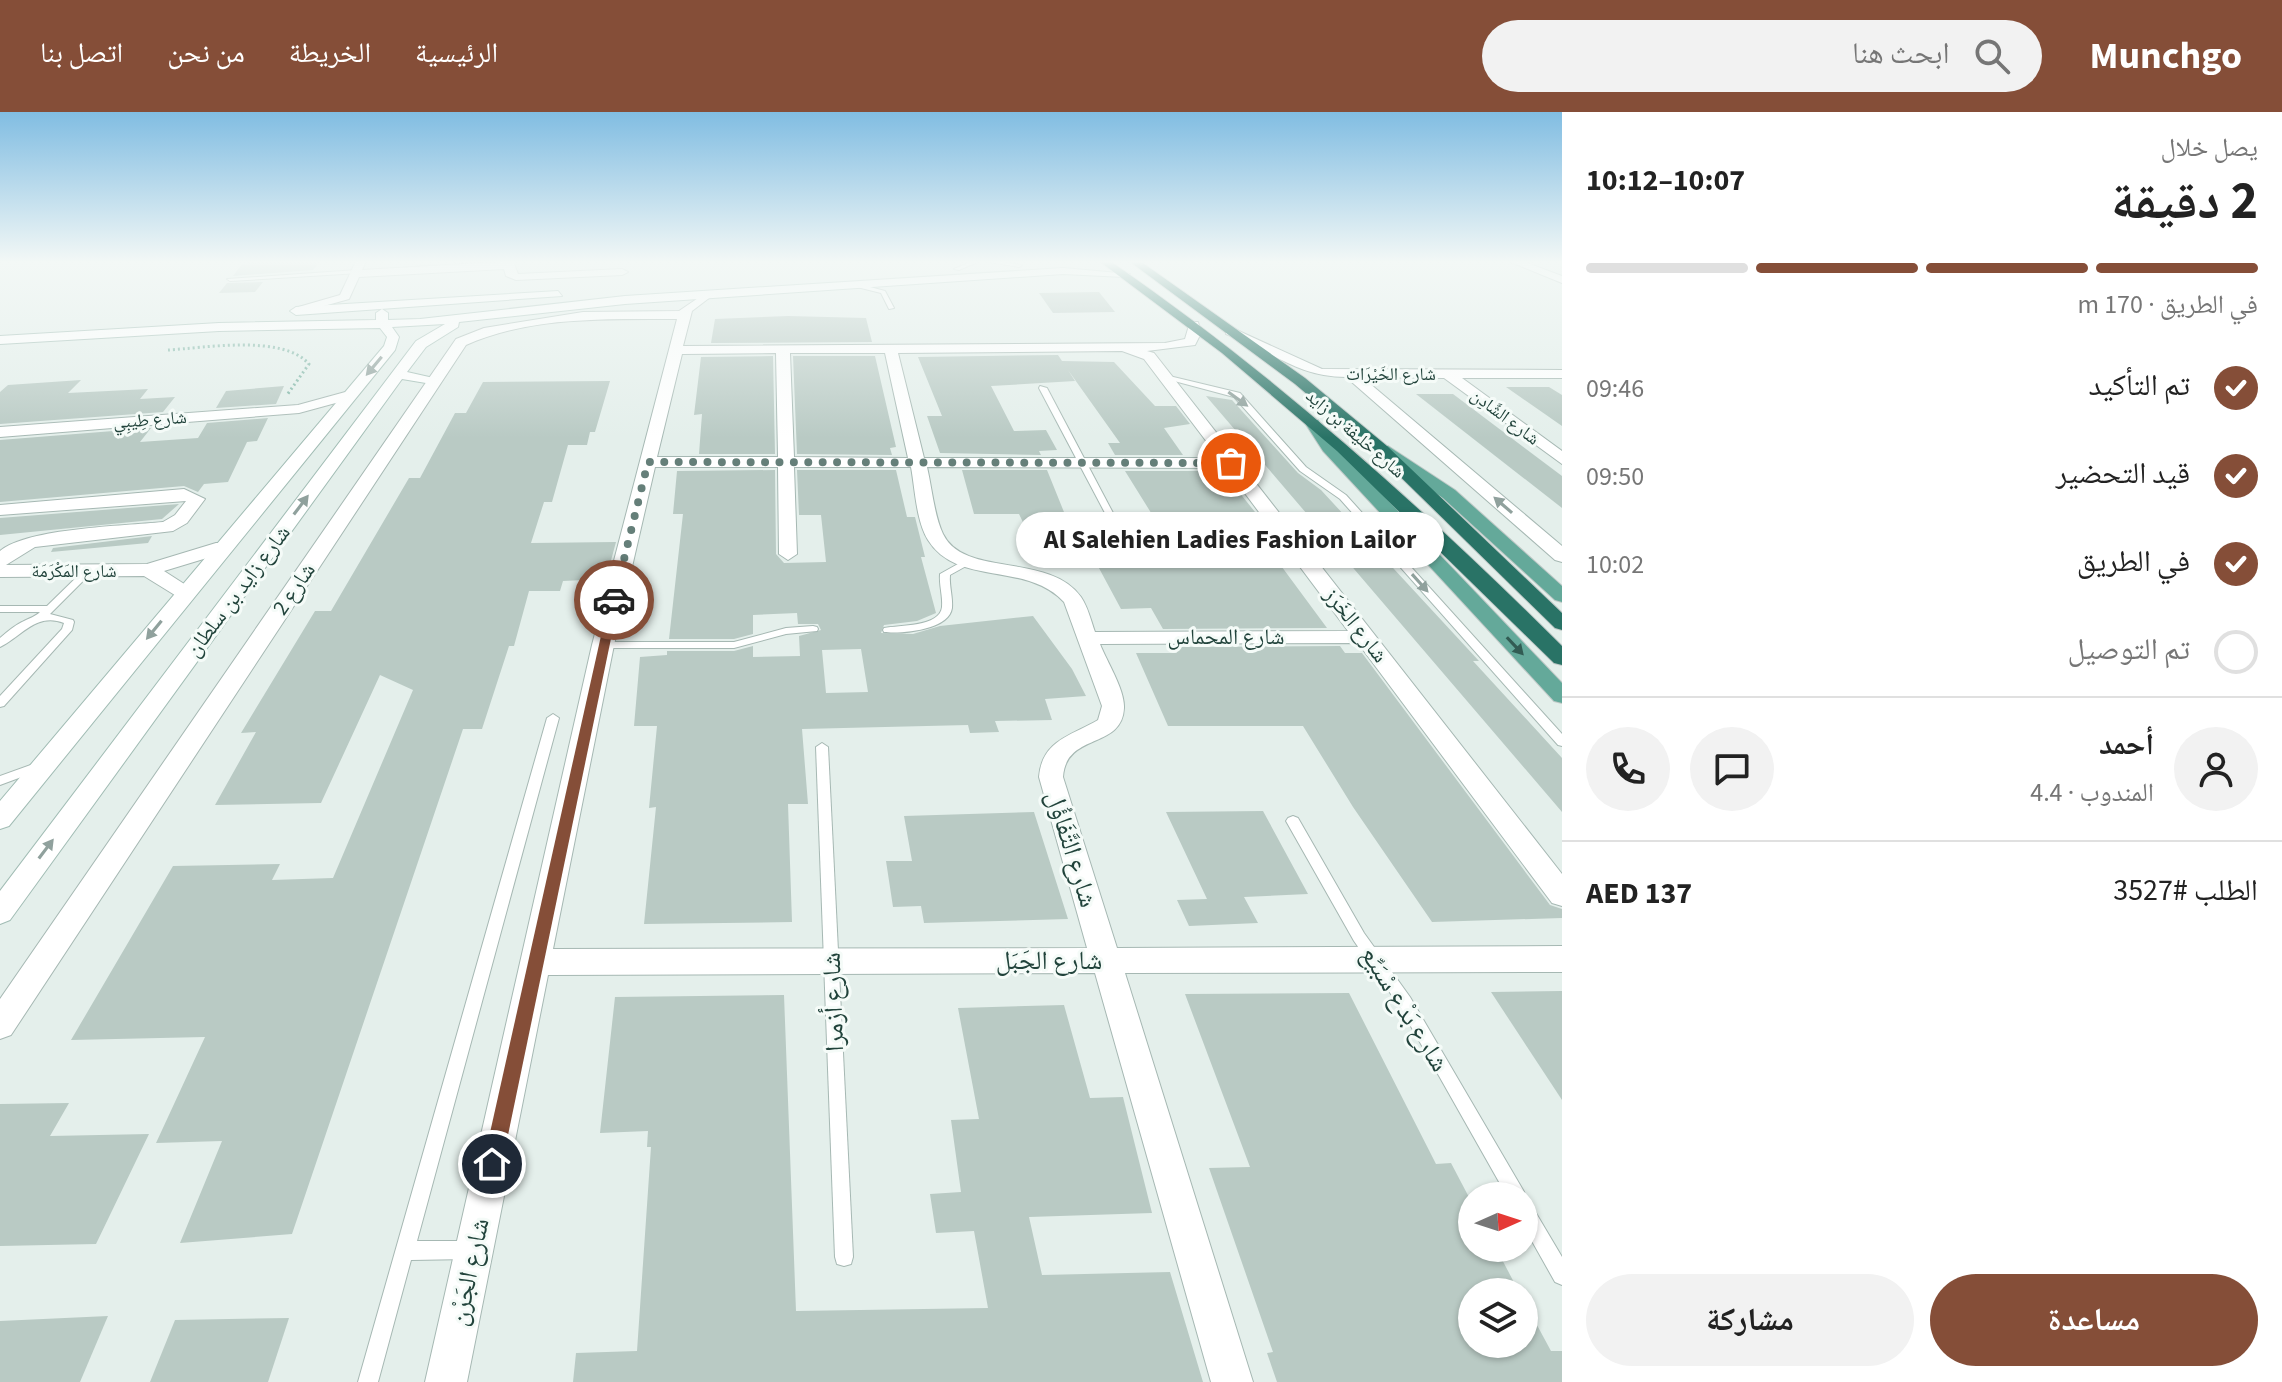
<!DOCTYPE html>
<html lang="ar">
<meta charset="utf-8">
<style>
:root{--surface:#fff;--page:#f2f2f2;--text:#222;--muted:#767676;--line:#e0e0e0;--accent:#854e38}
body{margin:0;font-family:"Source Sans 3","Noto Naskh Arabic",sans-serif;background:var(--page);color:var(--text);direction:rtl;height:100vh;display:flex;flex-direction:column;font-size:30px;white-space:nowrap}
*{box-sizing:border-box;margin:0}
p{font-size:26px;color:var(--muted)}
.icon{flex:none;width:44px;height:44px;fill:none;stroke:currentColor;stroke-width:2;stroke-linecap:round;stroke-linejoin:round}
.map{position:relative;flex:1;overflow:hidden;direction:ltr}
.details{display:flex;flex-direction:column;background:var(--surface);width:720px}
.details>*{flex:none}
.needle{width:52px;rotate:87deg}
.controls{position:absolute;left:1458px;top:1070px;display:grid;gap:16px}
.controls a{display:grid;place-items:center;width:80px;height:80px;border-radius:50%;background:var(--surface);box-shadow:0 2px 6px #0004;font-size:40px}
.pin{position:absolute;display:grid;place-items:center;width:68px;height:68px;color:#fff;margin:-34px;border:4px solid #fff;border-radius:50%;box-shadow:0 2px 8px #0007}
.courier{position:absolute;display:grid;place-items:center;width:80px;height:80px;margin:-40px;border:6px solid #854e38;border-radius:50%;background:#fff;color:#222;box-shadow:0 2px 10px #0007}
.bubble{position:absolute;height:56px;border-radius:28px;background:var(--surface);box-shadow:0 2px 6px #0004;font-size:26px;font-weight:700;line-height:56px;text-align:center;direction:rtl}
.headline em{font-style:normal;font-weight:700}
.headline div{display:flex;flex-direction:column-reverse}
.headline{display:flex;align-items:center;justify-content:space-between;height:136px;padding:0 24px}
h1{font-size:52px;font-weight:700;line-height:60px}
.bar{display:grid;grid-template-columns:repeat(4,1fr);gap:12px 8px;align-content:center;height:96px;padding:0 24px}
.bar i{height:10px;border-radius:6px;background:var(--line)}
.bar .current{background:var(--accent)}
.bar p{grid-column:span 4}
.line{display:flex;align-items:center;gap:20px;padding:0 24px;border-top:2px solid var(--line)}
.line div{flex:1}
.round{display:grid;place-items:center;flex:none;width:84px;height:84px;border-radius:42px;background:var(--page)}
ol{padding:0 24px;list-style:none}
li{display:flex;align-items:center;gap:24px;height:88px}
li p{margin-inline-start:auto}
li .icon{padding:8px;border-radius:50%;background:var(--accent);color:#fff;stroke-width:4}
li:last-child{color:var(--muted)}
li i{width:44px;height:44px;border:4px solid var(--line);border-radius:50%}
.cta{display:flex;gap:16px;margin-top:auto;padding:16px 24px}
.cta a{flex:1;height:92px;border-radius:48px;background:var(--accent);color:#fff;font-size:32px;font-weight:700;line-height:92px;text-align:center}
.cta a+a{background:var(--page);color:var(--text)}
header{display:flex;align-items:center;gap:48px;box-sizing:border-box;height:112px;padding:0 40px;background:var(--accent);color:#fff}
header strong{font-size:38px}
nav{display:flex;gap:44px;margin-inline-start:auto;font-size:28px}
.search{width:560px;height:72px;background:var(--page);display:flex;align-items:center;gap:20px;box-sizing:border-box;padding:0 28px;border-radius:44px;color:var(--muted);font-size:30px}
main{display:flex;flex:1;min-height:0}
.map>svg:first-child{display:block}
.building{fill:#b9cac4;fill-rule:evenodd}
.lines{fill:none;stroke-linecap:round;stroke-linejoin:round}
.lane-casing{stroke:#a6b8b3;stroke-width:2}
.street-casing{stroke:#a6b8b3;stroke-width:2}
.secondary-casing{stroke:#a1bcb4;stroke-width:2}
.primary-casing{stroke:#c1cac8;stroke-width:2}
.highway-casing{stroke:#c1cac8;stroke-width:2}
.path{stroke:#81b6a7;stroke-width:3;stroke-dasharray:2 3;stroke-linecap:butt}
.lane{fill:#fff;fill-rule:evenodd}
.street{fill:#fff;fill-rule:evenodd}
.secondary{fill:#fff;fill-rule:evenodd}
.primary{fill:#64a99a;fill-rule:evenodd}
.highway{fill:#297366;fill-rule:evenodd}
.oneway{fill:#90a19d}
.oneway2{fill:#325c53}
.route{fill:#854e38}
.done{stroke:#657f79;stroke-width:8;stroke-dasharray:0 14.4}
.labels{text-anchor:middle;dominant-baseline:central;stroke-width:6;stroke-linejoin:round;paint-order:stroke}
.far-street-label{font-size:18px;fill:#21433b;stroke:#f5fbf8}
.street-label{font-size:22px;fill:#21433b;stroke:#f5fbf8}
.near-street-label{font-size:26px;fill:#21433b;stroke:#f5fbf8}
</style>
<header>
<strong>Munchgo</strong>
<div class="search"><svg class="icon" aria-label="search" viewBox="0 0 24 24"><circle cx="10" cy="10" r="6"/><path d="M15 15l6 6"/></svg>ابحث هنا</div>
<nav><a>الرئيسية</a><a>الخريطة</a><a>من نحن</a><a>اتصل بنا</a></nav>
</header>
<main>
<section class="details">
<div class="headline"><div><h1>2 دقيقة</h1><p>يصل خلال</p></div><em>10:07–10:12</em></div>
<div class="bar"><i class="current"></i><i class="current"></i><i class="current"></i><i></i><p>في الطريق · 170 m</p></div>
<ol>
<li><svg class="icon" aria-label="check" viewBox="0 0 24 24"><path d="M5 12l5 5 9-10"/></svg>تم التأكيد<p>09:46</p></li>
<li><svg class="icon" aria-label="check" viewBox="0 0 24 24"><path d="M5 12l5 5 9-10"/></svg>قيد التحضير<p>09:50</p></li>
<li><svg class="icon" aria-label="check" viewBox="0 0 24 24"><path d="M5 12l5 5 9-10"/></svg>في الطريق<p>10:02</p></li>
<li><i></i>تم التوصيل</li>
</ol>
<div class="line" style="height:144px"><a class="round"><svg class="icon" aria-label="person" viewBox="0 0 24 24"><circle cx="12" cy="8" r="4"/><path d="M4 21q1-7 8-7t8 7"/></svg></a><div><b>أحمد</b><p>المندوب · 4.4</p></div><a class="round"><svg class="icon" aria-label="chat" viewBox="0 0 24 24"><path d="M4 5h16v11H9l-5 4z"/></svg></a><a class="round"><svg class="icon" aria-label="phone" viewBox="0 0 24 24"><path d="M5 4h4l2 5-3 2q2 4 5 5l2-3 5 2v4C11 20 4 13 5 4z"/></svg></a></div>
<div class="line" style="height:104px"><div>الطلب #3527</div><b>AED 137</b></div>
<div class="cta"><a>مساعدة</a><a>مشاركة</a></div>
</section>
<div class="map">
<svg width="1562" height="1270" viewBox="0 0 1562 1270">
<rect width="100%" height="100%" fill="#e4efeb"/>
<g class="building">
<polygon points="242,149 320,149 313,158 233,164 242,152 247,152"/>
<polygon points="263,170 255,180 219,181 227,171"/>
<polygon points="1099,180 1115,200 1053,201 1039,181"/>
<polygon points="788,204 866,206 872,230 711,231 715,207"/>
<polygon points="1058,243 1062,249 1114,250 1155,294 1176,294 1190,312 1164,316 1183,343 1115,343 1108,331 1120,331 1068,258 1075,269 991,274 1014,319 1046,318 1057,338 1039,339 1041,343 940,341 927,304 942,304 918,245"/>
<polygon points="773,244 775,342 699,342 702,302 694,303 701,245"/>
<polygon points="793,244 875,244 896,335 890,336 892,343 797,342"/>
<polygon points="81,268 68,281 148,277 140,287 175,285 163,300 0,312 0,280 8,273"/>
<polygon points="610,269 595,320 590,320 587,333 568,333 552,390 544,390 531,431 616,430 606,467 563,469 560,479 529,479 514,534 509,534 482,617 463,617 292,1122 180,1131 222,1029 156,1031 205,925 71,928 173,754 280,752 272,768 333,766 413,578 380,563 321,691 215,693 256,620 241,621 315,499 331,499 409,366 420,366 455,301 466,301 483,270"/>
<polygon points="284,274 276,292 216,296 226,279"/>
<polygon points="1506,275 1549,275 1562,283 1562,314"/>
<polygon points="1416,282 1453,282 1562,364 1562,396"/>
<polygon points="1206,284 1232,288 1298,361 1321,378 1479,549 1473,549 1562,646 1562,700"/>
<polygon points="268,306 257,329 247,330 228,370 204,372 198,380 184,374 0,390 0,328 151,316 140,330 198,326 207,311"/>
<path d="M775 358 776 442 784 451 826 450 821 403H799L797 358H896L907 405H915L925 445H921L936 501 917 509 884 513 881 521 913 522 940 514 1033 504 1072 557 1086 584 1045 587 1052 608 995 609 999 620 970 621 968 613 802 617 808 692H788L792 810 644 812 656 695 649 696 657 614H634L640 545 667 543V539H734L753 534V545L800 544 799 524 821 518 818 512H798L797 501 753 503V522L734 527H669L683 402H673L677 359ZM861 537 868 580 826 581 822 538Z"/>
<polygon points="962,358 1047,358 1066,405 1110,407 1153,404 1125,359 1222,359 1255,400 1232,400 1267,451 1279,451 1327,516 1163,517 1151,496 1121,497 1093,445 1038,441 1019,402 974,402"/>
<polygon points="179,392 162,407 0,423 0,406"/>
<polygon points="152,424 148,431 51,440 53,436"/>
<polygon points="1340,534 1345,541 1362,541 1550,793 1562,797 1562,806 1432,810 1353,695 1303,614 1168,614 1136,541 1177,541 1173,535"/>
<polygon points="1263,699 1308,782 1244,785 1258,811 1189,814 1177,788 1207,787 1166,700"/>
<polygon points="1034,700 1068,807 924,811 921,794 893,795 886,749 912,749 904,704"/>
<polygon points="1562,879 1562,988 1491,880"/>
<polygon points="1349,881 1436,1052 1451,1051 1472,1091 1472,1136 1496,1136 1519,1180 1472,1180 1472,1234 1524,1233 1524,1189 1551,1239 1562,1239 1562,1270 1277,1270 1267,1241 1273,1240 1209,1056 1250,1055 1185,882"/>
<polygon points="784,883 796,1199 988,1196 974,1119 936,1121 930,1082 961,1080 951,1008 979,1007 958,896 1064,893 1090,986 1123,985 1152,1101 1029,1105 1042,1163 1170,1160 1203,1270 573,1270 576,1241 637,1239 651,1035 647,1035 648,1019 600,1021 615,885"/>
<polygon points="69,991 50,1024 149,1022 96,1132 0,1134 0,992"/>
<polygon points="108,1204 80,1270 0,1270 0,1209"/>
<polygon points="289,1206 268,1270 150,1270 175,1208"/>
</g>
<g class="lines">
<defs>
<g id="lane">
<polygon points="973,149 980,149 959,158 954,157"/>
<polygon points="983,149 996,149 1022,153 1019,155"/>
<polygon points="357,158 359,161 230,169 227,167"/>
<polygon points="855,171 885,179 894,196 889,197 881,181 853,174"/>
<polygon points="1165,263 1240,281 1306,355 1346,383 1562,622 1562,634 1558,633 1340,387 1300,359 1234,285 1163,266 1162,265"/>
<polygon points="1040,274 1047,276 1113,401 1112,403 1109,404 1105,401 1039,276"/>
<path d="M965 448 970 451 968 453 950 463C949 474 953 485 952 496 949 518 902 522 884 520L883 518 884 516C899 513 940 515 942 495 943 484 939 473 940 462Z"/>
<path d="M88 456 93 459 50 502 73 508 74 510 72 518 4 594 0 595V584L62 517 64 511C36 500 21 525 0 535V526C7 520 14 514 22 510 29 506 35 505 40 500H0V494H47L85 457Z"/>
<polygon points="813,514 817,515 818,517 817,519 786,522 734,536 603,536 598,533 603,530 734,530 786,516"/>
<polygon points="553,602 559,606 417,1129 469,1129 476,1131 478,1138 476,1145 469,1147 411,1148 378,1270 358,1270 547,606"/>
<polygon points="822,631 828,635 853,1145 851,1152 844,1154 837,1152 835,1145 816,635"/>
<polygon points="39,650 45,654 43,657 0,673 0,664"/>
<polygon points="1293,704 1298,706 1364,821 1410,885 1523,1078 1526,1084 1524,1088 1530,1091 1562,1145 1562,1173 1555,1170 1524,1115 1524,1084 1507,1084 1400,895 1354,829 1286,709 1288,706"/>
</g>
<g id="street">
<polygon points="356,149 366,149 362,158 513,149 518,162 622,157 628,160 622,163 516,168 506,164 504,157 359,165 349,187 295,202 295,196 340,183"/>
<polygon points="1508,149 1522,149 1562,164 1562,171"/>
<path d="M707 180 713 183 692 199 683 234 1165 231 1185 227 1190 210H1198L1201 221 1195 233 1147 239 1154 241 1562 762V794L1552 791 1358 531 1100 532C1107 550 1125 578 1124 596 1122 638 1066 620 1063 665L1117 836 1562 834V860L1125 861 1253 1270H1211L1095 861 548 863 467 1270H425L592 533 677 207C608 207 530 204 466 233L11 923 0 927V887L456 227 484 216 583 200 679 199ZM1122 239 1144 247 1219 346H924L898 241ZM776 241 778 345H657L682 242ZM790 241H885L908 346 794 345ZM655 355H778L779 442 788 448 797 442 794 355H911C915 376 916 409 928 428 957 475 1026 449 1064 490L1102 594 1098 608C1071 624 1042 628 1039 665L1087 836 553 837 614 533ZM927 355 1226 356 1348 519 1095 520C1091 509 1088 495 1081 485 1049 440 964 466 943 422 934 403 932 376 927 355Z"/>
<path d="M1230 215 1322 257 1562 258V266H1462L1562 339V352L1444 266 1362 265 1562 434V450L1555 448 1346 265C1295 265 1271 237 1226 222V216Z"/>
<polygon points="349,279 356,283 354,286 299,301 0,325 0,315 298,293"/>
<path d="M184 377 205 387 187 411 173 419 35 435 6 453 147 452 216 431H230V439L164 459 192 477 195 481 192 485H178L144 464 0 465V439C28 416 123 414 163 410L175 403 186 389 0 403V393Z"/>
</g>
<g id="secondary">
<polygon points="1063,156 1130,162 1124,165 1063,162 625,192 459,210 458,215 426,235 407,260 438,267 438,273 402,267 10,808 0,812 0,779 416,229 445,212 392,215 399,225 395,238 9,714 0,717 0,689 384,234 387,225 380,216 219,219 0,232 0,224 219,211 376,208 376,201 382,197 388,201 388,208 420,207 625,184"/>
<polygon points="558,179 562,184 296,203 290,199 296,195"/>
</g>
<g id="primary">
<polygon points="1308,308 1318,308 1335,333 1562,571 1562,591 1554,589 1323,339 1305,311"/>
<polygon points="1376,334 1388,334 1455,378 1562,474 1562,490 1555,488 1443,386 1376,340"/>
</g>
<g id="highway">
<path d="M1099 149H1110C1274 262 1421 394 1562 534V553L1554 551 1337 339 1222 241Z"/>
<polygon points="1129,149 1140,149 1305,266 1387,334 1562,501 1562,518 1555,516 1375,340 1295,272"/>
</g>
</defs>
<use href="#lane" class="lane-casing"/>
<use href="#street" class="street-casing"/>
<use href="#secondary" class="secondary-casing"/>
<use href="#primary" class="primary-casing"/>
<use href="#highway" class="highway-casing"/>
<path class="path" d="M168 238C204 236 283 222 309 252L287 283"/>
<use href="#lane" class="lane"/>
<use href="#street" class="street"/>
<use href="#secondary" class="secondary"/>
<use href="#primary" class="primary"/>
<use href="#highway" class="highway"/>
</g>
<defs><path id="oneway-solid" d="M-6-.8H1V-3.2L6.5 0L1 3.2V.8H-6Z" transform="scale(2)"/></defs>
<g class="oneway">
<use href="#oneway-solid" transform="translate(374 254) rotate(130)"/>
<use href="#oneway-solid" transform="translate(1238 287) rotate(36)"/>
<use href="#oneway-solid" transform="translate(301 393) rotate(-53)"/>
<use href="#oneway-solid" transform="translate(1503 393) rotate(-139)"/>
<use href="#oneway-solid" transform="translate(1420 471) rotate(48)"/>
<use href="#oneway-solid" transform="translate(154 518) rotate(129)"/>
<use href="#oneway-solid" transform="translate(46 737) rotate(-53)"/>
</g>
<use class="oneway2" href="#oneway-solid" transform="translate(1515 534) rotate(47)"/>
<linearGradient id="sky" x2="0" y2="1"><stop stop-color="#81bde2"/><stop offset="0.46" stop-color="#f3f8f6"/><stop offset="1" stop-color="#f3f8f6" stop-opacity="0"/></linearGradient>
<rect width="1562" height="326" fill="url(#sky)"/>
<polygon class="route" points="614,484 619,488 502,1052 499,1059 492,1061 485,1059 483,1052 609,488"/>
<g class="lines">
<polyline class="done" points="614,488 648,350 1231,351"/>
</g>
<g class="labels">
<g class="far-street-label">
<text x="1391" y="262">شارع الخَيْرَات</text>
<text transform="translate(1505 305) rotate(37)">شارع الشَّادِن</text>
<text transform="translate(150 308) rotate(-4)">شارع طِيبِي</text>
<text transform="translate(1355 322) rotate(41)">شارع خليفة بن زايد</text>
<text x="74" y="459">شارع المَكْرَمَة</text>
</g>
<g class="street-label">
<text transform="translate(294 477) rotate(-56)">شارع 2</text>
<text transform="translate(238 479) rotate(-53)">شارع زايد بن سلطان</text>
<text transform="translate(1356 513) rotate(52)">شارع الخَرَز</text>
<text x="1226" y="525">شارع المحماس</text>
</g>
<g class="near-street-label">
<text transform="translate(1072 737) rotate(73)">شارع التَّفَاؤُل</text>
<text x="1049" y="848">شارع الجَبَل</text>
<text transform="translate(833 890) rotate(-92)">شارع أزمرا</text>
<text transform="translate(1405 897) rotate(58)">شارع بَدْع سْبَيِّع</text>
<text transform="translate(469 1160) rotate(-78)">شارع الجَرْن</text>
</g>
</g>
</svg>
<div class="controls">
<a><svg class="needle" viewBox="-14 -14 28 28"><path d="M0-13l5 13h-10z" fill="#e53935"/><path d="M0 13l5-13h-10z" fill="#767676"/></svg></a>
<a><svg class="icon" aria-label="layers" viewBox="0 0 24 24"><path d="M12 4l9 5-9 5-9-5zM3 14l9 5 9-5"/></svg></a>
</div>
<div class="pin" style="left:1231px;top:351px;background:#ea580c"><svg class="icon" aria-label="bag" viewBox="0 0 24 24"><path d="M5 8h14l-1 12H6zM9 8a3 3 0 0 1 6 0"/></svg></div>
<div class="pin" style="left:492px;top:1052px;background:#1f2937"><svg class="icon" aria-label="home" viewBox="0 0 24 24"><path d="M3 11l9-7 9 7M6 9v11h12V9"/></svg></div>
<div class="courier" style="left:614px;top:488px"><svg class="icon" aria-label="car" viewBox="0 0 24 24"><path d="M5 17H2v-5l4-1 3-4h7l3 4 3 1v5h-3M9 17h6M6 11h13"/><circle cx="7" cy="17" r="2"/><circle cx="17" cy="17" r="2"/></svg></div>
<div class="bubble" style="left:1016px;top:400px;width:428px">Al Salehien Ladies Fashion Lailor</div>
</div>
</main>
